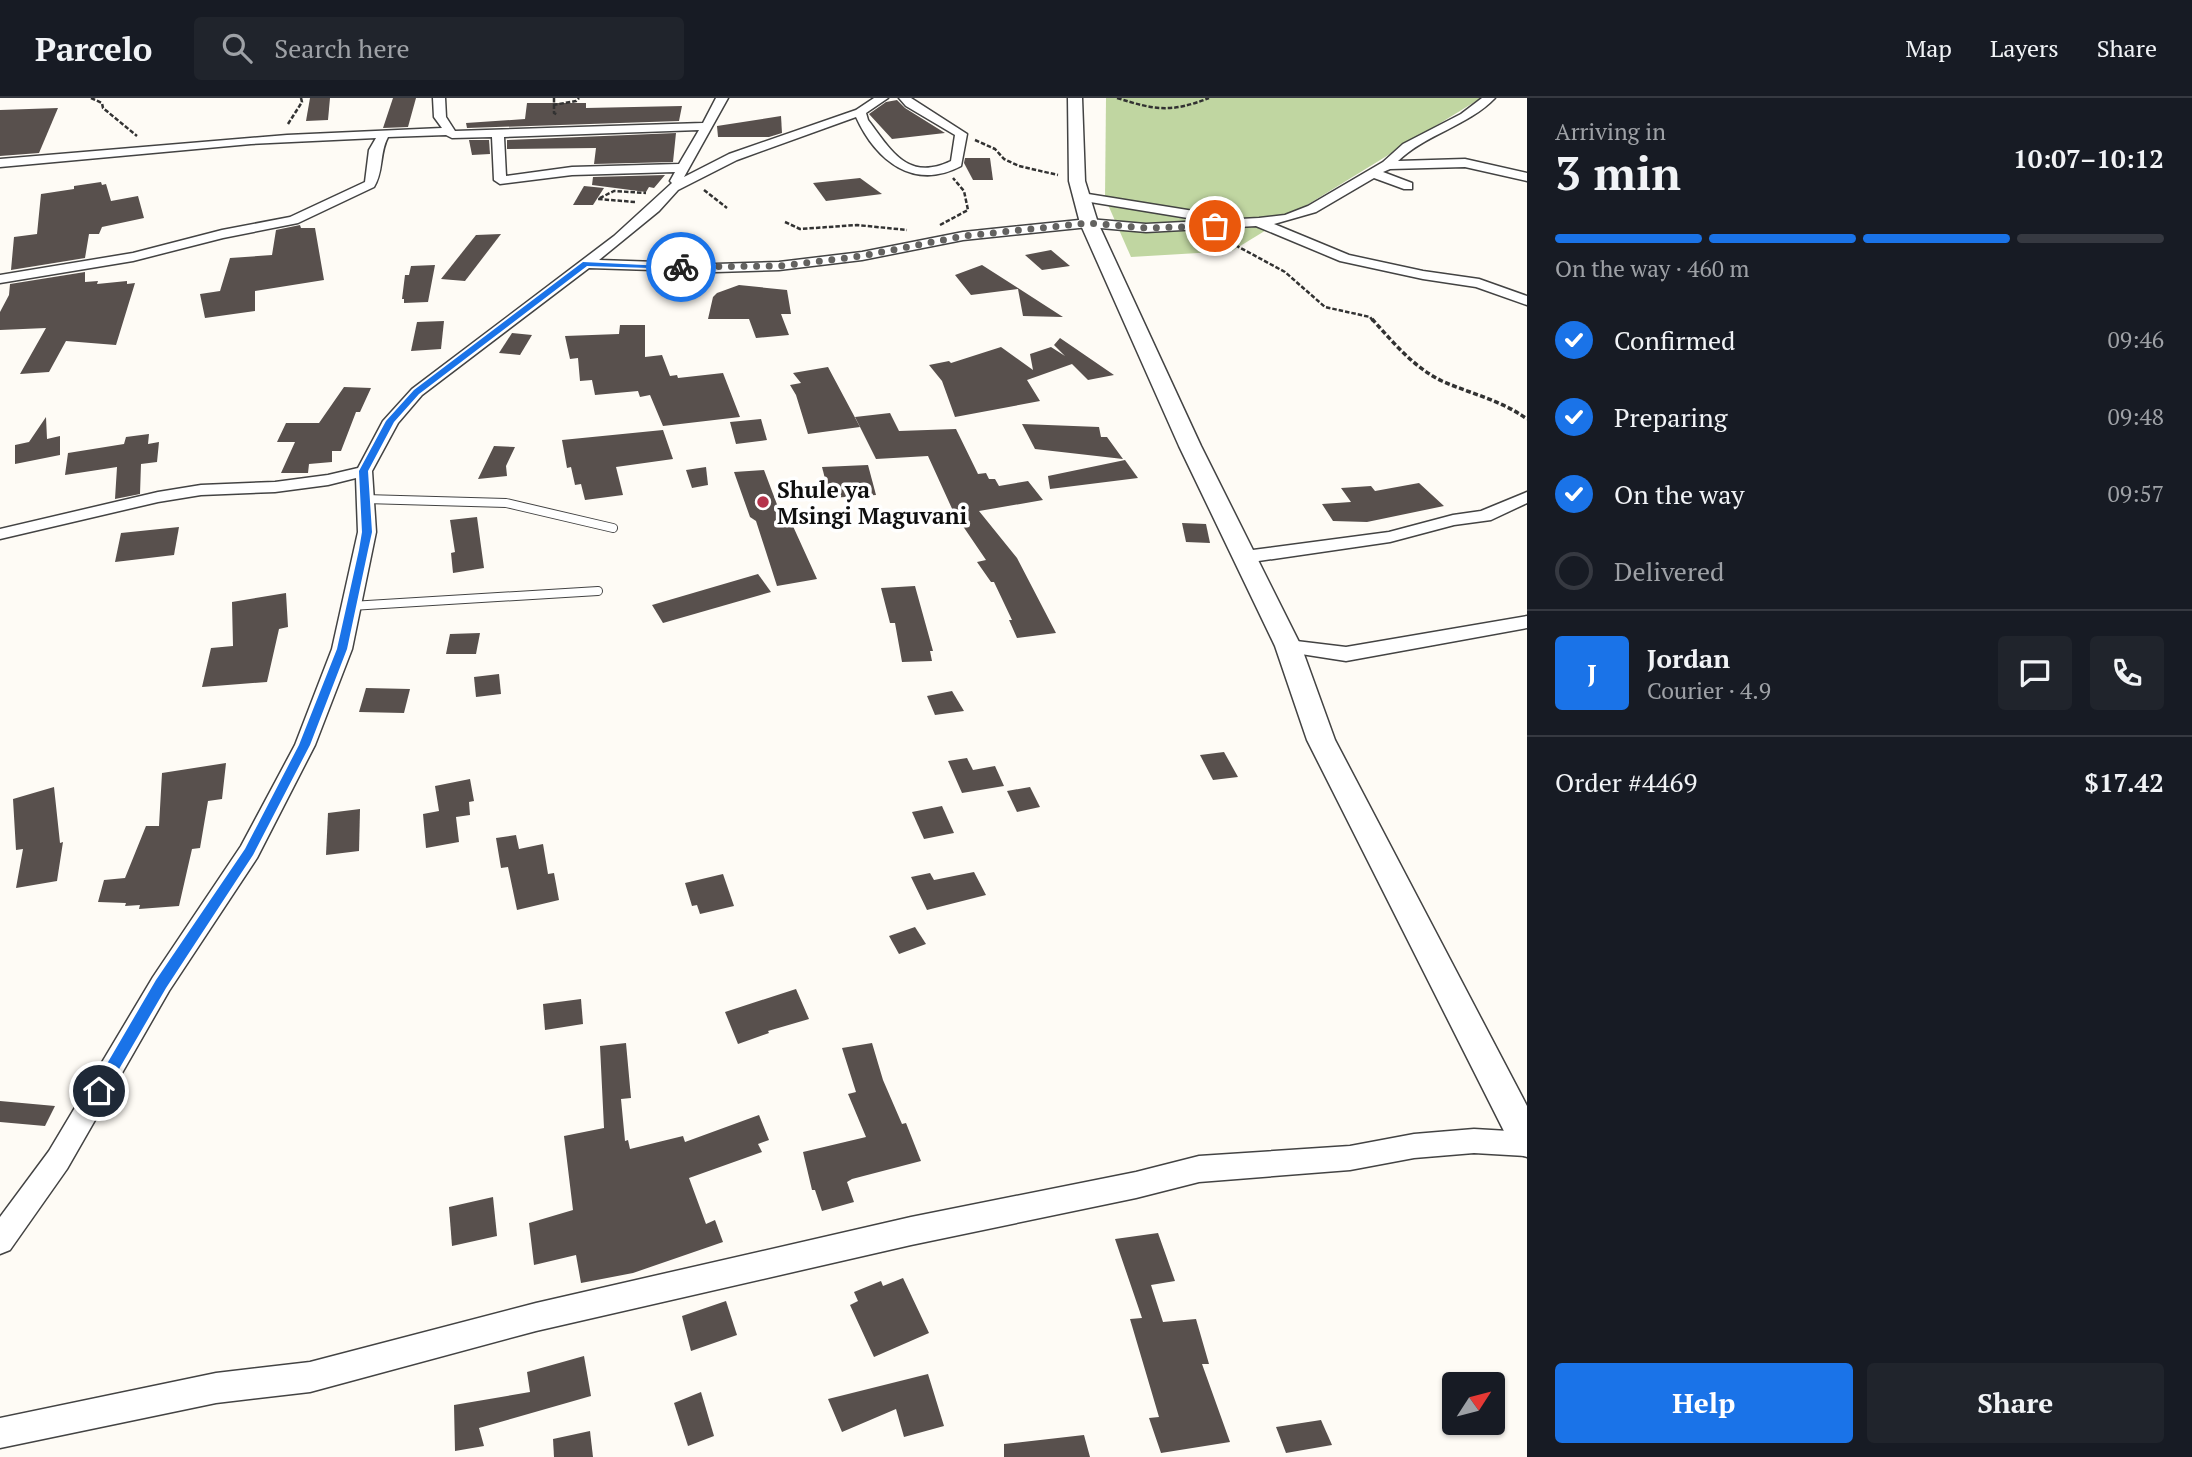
<!DOCTYPE html>
<meta charset="utf-8">
<style>
:root{--surface:#171b24;--page:#20242c;--text:#f1f3f6;--muted:#9ea1a6;--line:#363941;--accent:#1a73e8}
body{margin:0;font-family:"PT Serif",serif;background:var(--page);color:var(--text);height:100vh;display:flex;flex-direction:column;font-size:26px;white-space:nowrap}
*{box-sizing:border-box;margin:0}
p{font-size:23px;color:var(--muted)}
.icon{flex:none;width:38px;height:38px;fill:none;stroke:currentColor;stroke-width:2;stroke-linecap:round;stroke-linejoin:round}
.map{position:relative;flex:1;overflow:hidden}
.details{display:flex;flex-direction:column;background:var(--surface);width:665px}
.details>*{flex:none}
.needle{width:46px;rotate:54deg}
.controls{position:absolute;left:1442px;top:1274px;display:grid;gap:14px}
.controls a{display:grid;place-items:center;width:63px;height:63px;border-radius:7px;background:var(--surface);box-shadow:0 2px 5px #0004;font-size:35px}
.pin{position:absolute;display:grid;place-items:center;width:60px;height:60px;color:#fff;margin:-30px;border:4px solid #fff;border-radius:50%;box-shadow:0 2px 7px #0007}
.courier{position:absolute;display:grid;place-items:center;width:70px;height:70px;margin:-35px;border:5px solid #1a73e8;border-radius:50%;background:#fff;color:#222;box-shadow:0 2px 9px #0007}
.summary em{font-style:normal;font-weight:800}
.summary div{display:flex;flex-direction:column-reverse}
.summary{display:flex;align-items:center;justify-content:space-between;height:119px;padding:0 28px}
h1{font-size:46px;font-weight:800;line-height:52px}
.bar{display:grid;grid-template-columns:repeat(4,1fr);gap:10px 7px;align-content:center;height:84px;padding:0 28px}
.bar i{height:9px;border-radius:5px;background:var(--line)}
.bar .selected{background:var(--accent)}
.bar p{grid-column:span 4}
.line{display:flex;align-items:center;gap:18px;padding:0 28px;border-top:2px solid var(--line)}
.line div{flex:1}
.round{display:grid;place-items:center;flex:none;width:74px;height:74px;border-radius:7px;background:var(--page)}
ol{padding:0 28px;list-style:none}
li{display:flex;align-items:center;gap:21px;height:77px}
li p{margin-inline-start:auto}
li .icon{padding:7px;border-radius:50%;background:var(--accent);color:#fff;stroke-width:4}
li:last-child{color:var(--muted)}
li i{width:38px;height:38px;border:4px solid var(--line);border-radius:50%}
.cta{display:flex;gap:14px;margin-top:auto;padding:14px 28px}
.cta a{flex:1;height:80px;border-radius:7px;background:var(--accent);color:#fff;font-size:28px;font-weight:800;line-height:80px;text-align:center}
.cta a+a{background:var(--page);color:var(--text)}
header{display:flex;align-items:center;gap:42px;box-sizing:border-box;height:98px;padding:0 35px;background:var(--surface);border-bottom:2px solid var(--line)}
header strong{font-size:33px}
nav{display:flex;gap:38px;margin-inline-start:auto;font-size:24px}
.search{width:490px;height:63px;background:var(--page);display:flex;align-items:center;gap:18px;box-sizing:border-box;padding:0 24px;border-radius:7px;color:var(--muted);font-size:26px}
main{display:flex;flex:1;min-height:0}
.map>svg:first-child{display:block}
.forest{fill:#c0d6a1}
.building{fill:#58504d}
.lines{fill:none;stroke-linecap:round;stroke-linejoin:round}
.service-far1-casing{stroke:#434343;stroke-width:10}
.service-casing{stroke:#434343;stroke-width:13}
.minor-casing{stroke:#434343;stroke-width:3}
.tertiary-casing{stroke:#434343;stroke-width:3}
.path-far1{stroke:#323232;stroke-width:2.5;stroke-dasharray:4.5 2;stroke-linecap:butt}
.path{stroke:#323232;stroke-width:3.5;stroke-dasharray:5 2.5;stroke-linecap:butt}
.service-far1{stroke:#fff;stroke-width:8}
.service{stroke:#fff;stroke-width:10}
.minor{fill:#fff;fill-rule:evenodd}
.tertiary{fill:#fff;fill-rule:evenodd}
.route{fill:#1a73e8}
.done{stroke:#636260;stroke-width:7;stroke-dasharray:0 12.6}
.poi-dot{fill:#b5344c;stroke:#fff;stroke-width:2.5}
.labels{text-anchor:middle;dominant-baseline:central;stroke-width:7;stroke-linejoin:round;paint-order:stroke}
.poi-label{font-size:23px;font-weight:bold;fill:#101010;stroke:#fff;text-anchor:start}
</style>
<header>
<strong>Parcelo</strong>
<div class="search"><svg class="icon" aria-label="search" viewBox="0 0 24 24"><circle cx="10" cy="10" r="6"/><path d="M15 15l6 6"/></svg>Search here</div>
<nav><a>Map</a><a>Layers</a><a>Share</a></nav>
</header>
<main>
<div class="map">
<svg width="1527" height="1359" viewBox="0 0 1527 1359">
<rect width="100%" height="100%" fill="#fefbf5"/>
<polygon class="forest" points="1106,0 1481,0 1232,153 1131,159 1105,100"/>
<g class="building">
<polygon points="310,0 330,0 328,22 306,23"/>
<polygon points="393,0 416,0 408,29 383,30"/>
<polygon points="897,2 905,10 945,35 892,41 869,16 886,4"/>
<polygon points="527,5 586,5 586,10 682,8 679,23 467,30 466,25 525,21"/>
<polygon points="58,10 39,55 0,58 0,12"/>
<polygon points="781,18 782,35 769,39 718,39 717,28"/>
<polygon points="676,35 673,64 594,66 596,50 507,51 507,42"/>
<polygon points="469,42 489,42 490,56 472,57"/>
<polygon points="965,60 990,60 993,82 973,82 964,65"/>
<polygon points="665,77 654,90 649,89 646,94 592,87 593,79"/>
<polygon points="860,80 882,96 826,103 813,85"/>
<polygon points="101,84 102,87 106,86 111,103 138,98 144,120 102,129 99,136 89,136 85,160 11,172 14,139 37,136 41,96 74,91 74,88"/>
<polygon points="584,88 604,90 593,107 573,107"/>
<polygon points="300,127 301,130 315,130 324,182 255,193 255,213 205,220 200,196 220,193 230,160 272,157 276,132"/>
<polygon points="501,136 465,183 441,181 476,137"/>
<polygon points="1051,152 1070,168 1042,172 1025,157"/>
<polygon points="435,167 428,204 404,205 404,201 402,201 405,177 409,177 411,168"/>
<polygon points="982,167 1018,190 1063,219 1023,218 1018,191 971,197 955,177"/>
<polygon points="85,174 85,184 98,183 97,186 127,183 127,186 135,185 116,247 66,243 49,274 20,276 46,230 0,232 0,214 9,197 10,186"/>
<polygon points="739,187 787,192 791,216 781,216 789,237 756,240 749,221 708,221 713,199 717,195"/>
<polygon points="444,223 441,251 411,253 417,224"/>
<polygon points="620,227 645,227 645,259 662,257 670,278 677,277 678,280 723,275 740,319 663,328 650,297 640,299 638,293 595,297 592,282 580,283 578,260 570,261 565,238 619,236"/>
<polygon points="512,235 532,237 520,257 499,255"/>
<polygon points="1060,240 1114,277 1088,282 1072,266 1027,282 1040,303 955,319 942,283 929,267 949,263 951,265 1001,249 1033,272 1030,256 1051,249 1065,258 1054,247"/>
<polygon points="828,269 860,329 808,336 796,297 790,287 801,285 793,275"/>
<polygon points="344,289 371,290 360,314 356,314 341,353 332,353 332,364 309,366 308,375 281,375 295,344 277,344 286,325 319,325"/>
<polygon points="890,315 899,333 956,331 978,376 986,375 989,381 995,381 999,388 1028,383 1043,402 979,413 1017,460 1056,535 1017,540 1009,522 1012,522 994,484 991,484 977,464 986,462 954,415 928,358 876,361 855,319"/>
<polygon points="46,319 47,341 60,338 60,357 15,366 15,347 29,344"/>
<polygon points="761,321 767,342 736,346 730,324"/>
<polygon points="1022,326 1099,329 1101,339 1107,339 1123,361 1035,351"/>
<polygon points="663,332 673,361 616,369 623,397 585,402 581,386 575,387 571,369 567,370 562,342"/>
<polygon points="149,336 148,346 159,344 157,364 141,366 140,396 115,401 117,369 65,377 68,355 124,346 126,339"/>
<polygon points="494,348 515,349 506,368 507,378 478,381"/>
<polygon points="1125,362 1138,380 1050,391 1048,378"/>
<polygon points="868,367 876,397 830,400 822,369"/>
<polygon points="706,369 708,387 692,390 686,372"/>
<polygon points="764,372 784,425 792,426 817,481 777,488 756,423 750,419 734,374"/>
<polygon points="1419,385 1444,408 1367,424 1333,423 1322,406 1351,404 1341,390 1371,388 1375,393"/>
<polygon points="477,419 484,470 453,475 451,455 455,454 450,422"/>
<polygon points="1182,425 1206,426 1210,445 1186,444"/>
<polygon points="179,429 174,457 115,464 121,435"/>
<polygon points="758,476 771,494 663,525 652,507"/>
<polygon points="915,488 933,553 930,553 932,563 902,564 895,525 890,525 881,490"/>
<polygon points="286,495 288,529 279,531 267,584 202,589 211,550 233,548 232,504"/>
<polygon points="480,535 476,556 446,556 450,536"/>
<polygon points="499,576 501,596 476,599 474,579"/>
<polygon points="366,590 410,591 404,615 359,614"/>
<polygon points="952,593 964,613 935,617 927,598"/>
<polygon points="1224,654 1238,679 1213,682 1200,657"/>
<polygon points="967,660 973,672 995,668 1004,688 962,695 948,663"/>
<polygon points="226,665 222,701 208,703 200,750 192,751 179,808 139,811 140,807 125,808 126,805 98,804 104,782 125,780 146,728 159,728 162,675"/>
<polygon points="470,681 474,703 469,704 470,717 456,719 459,744 426,750 423,716 439,713 435,688"/>
<polygon points="54,689 60,745 63,744 57,783 16,790 23,751 16,752 13,701"/>
<polygon points="1030,689 1040,709 1017,714 1007,693"/>
<polygon points="942,708 954,735 924,741 912,714"/>
<polygon points="360,711 359,753 326,757 328,715"/>
<polygon points="516,737 519,751 543,746 548,776 554,775 559,802 517,812 508,769 501,770 496,740"/>
<polygon points="974,774 986,797 927,812 911,779 930,775 934,782"/>
<polygon points="723,776 734,808 700,816 697,807 692,808 685,785"/>
<polygon points="915,829 926,846 899,856 889,838"/>
<polygon points="796,891 809,921 768,933 769,935 738,946 725,914"/>
<polygon points="581,901 583,926 545,932 543,906"/>
<polygon points="626,945 631,1000 621,1001 625,1043 628,1042 630,1051 683,1038 685,1044 759,1017 769,1042 758,1046 762,1054 689,1080 706,1126 715,1122 723,1144 633,1175 581,1185 576,1157 534,1167 529,1125 573,1112 564,1038 604,1030 600,948"/>
<polygon points="872,945 883,982 902,1026 906,1025 921,1063 852,1081 847,1084 854,1104 822,1113 815,1092 812,1092 803,1054 866,1039 848,996 856,994 842,950"/>
<polygon points="0,1003 55,1008 45,1028 0,1024"/>
<polygon points="493,1099 497,1138 452,1148 449,1109"/>
<polygon points="1158,1135 1175,1183 1151,1187 1163,1224 1196,1221 1209,1266 1202,1266 1230,1344 1161,1355 1149,1320 1159,1319 1130,1221 1142,1220 1115,1141"/>
<polygon points="903,1180 929,1235 874,1259 850,1207 858,1203 854,1194 881,1183 883,1188"/>
<polygon points="726,1203 737,1237 691,1253 682,1218"/>
<polygon points="584,1258 591,1298 479,1330 484,1348 455,1353 454,1307 530,1294 527,1274"/>
<polygon points="928,1276 944,1328 904,1339 896,1311 842,1334 828,1301"/>
<polygon points="701,1294 714,1338 688,1348 674,1305"/>
<polygon points="1321,1322 1332,1347 1286,1355 1276,1329"/>
<polygon points="590,1333 593,1359 554,1359 553,1341"/>
<polygon points="1084,1337 1090,1359 1004,1359 1004,1346"/>
</g>
<g class="lines">
<defs>
<g id="service-far1">
<polyline points="365,401 506,405 613,430"/>
<polyline points="351,508 598,493"/>
</g>
<polyline id="service" points="351,508 355,508"/>
<g id="minor">
<path d="M433 0H445L446 19 455 33 703 25 716 0H728L684 79 729 56 856 12 874 0H888L866 15 868 22C891 52 907 84 951 63L955 37 906 8 899 0H911L967 36 961 68C914 93 876 63 856 19L737 62 678 92 659 113 599 162 716 166 779 164 862 154 963 134 1089 121 1146 126 1259 120 1285 117 1308 108 1383 64 1403 46 1461 16 1482 0H1495C1468 28 1426 36 1398 63L1465 61 1527 75V83L1465 69 1390 71 1383 74 1412 85V91H1404L1374 80 1316 114 1274 126 1349 157 1423 173 1479 181 1527 198V207L1476 189 1423 181 1340 163 1256 128 1146 134 1089 129 963 142 862 162 779 172 716 174 589 170 422 297 398 325 372 373 376 434 352 551 315 647 257 760 169 893 67 1071 10 1152 0 1156V1119L49 1053 153 879 241 748 295 647 332 551 358 434 356 380 328 387 275 394 201 397 158 404 0 441V431L158 394 201 387 275 384 328 377 358 370 383 323 412 291 614 138 672 85 670 83 675 74 572 77 500 86 494 82 492 39 452 40 446 37 388 39C379 56 384 73 374 89L298 125 223 140 133 163 0 185V177L133 155 222 132 290 119 365 84 369 52 376 40 251 46 0 69V61L287 37 442 30 434 19ZM699 32 679 66 572 69 506 78 504 39Z"/>
<polygon points="1082,95 1200,114 1206,118 1200,122 1078,102 1076,99"/>
<polygon points="1527,394 1527,405 1491,422 1454,427 1390,444 1245,465 1236,459 1245,453 1389,434 1453,417 1481,413"/>
<polygon points="1527,518 1527,530 1346,563 1288,554 1281,553 1278,548 1281,543 1288,542 1346,549"/>
<polygon points="1474,1031 1527,1034 1527,1058 1474,1055 1414,1060 1350,1072 1199,1084 1136,1100 911,1147 536,1233 310,1294 216,1305 0,1350 0,1320 216,1275 310,1264 536,1205 911,1119 1136,1074 1199,1058 1350,1048 1414,1036"/>
</g>
<polygon id="tertiary" points="1068,0 1082,0 1085,83 1098,125 1201,348 1301,548 1335,642 1527,1008 1527,1059 1515,1055 1307,642 1275,548 1179,348 1080,125 1069,83"/>
</defs>
<use href="#service-far1" class="service-far1-casing"/>
<use href="#service" class="service-casing"/>
<use href="#minor" class="minor-casing"/>
<use href="#tertiary" class="tertiary-casing"/>
<g class="path-far1">
<polyline points="91,0 102,5 103,10 137,38"/>
<polyline points="554,0 554,15 558,17"/>
<path d="M1117 0C1155 12 1171 15 1209 0"/>
<polyline points="553,7 576,3 579,0"/>
<polyline points="288,26 302,4 301,0"/>
<polyline points="975,42 995,51 1004,61 1019,68 1058,77"/>
<polyline points="704,92 727,110"/>
<polyline points="635,104 598,101 614,93 646,95"/>
<polyline points="785,124 800,131 857,127 907,132"/>
<polyline points="940,127 968,112 964,93 953,80"/>
<polyline points="1224,141 1285,174 1325,209 1370,219 1373,223"/>
</g>
<path class="path" d="M1372 221C1393 244 1413 269 1442 283 1471 296 1501 302 1527 321"/>
<use href="#service-far1" class="service-far1"/>
<use href="#service" class="service"/>
<use href="#minor" class="minor"/>
<use href="#tertiary" class="tertiary"/>
</g>
<polygon class="route" points="583,164 684,169 681,171 587,168 419,296 394,324 368,373 372,434 368,452 347,551 310,647 253,757 166,890 104,997 94,997 94,988 156,882 245,751 299,647 337,551 359,452 362,434 359,373 386,323 414,292"/>
<g class="lines">
<polyline class="done" points="681,169 779,168 862,158 963,138 1089,125 1146,130 1215,128"/>
</g>
<circle class="poi-dot" cx="763" cy="404" r="7"/>
<g class="labels">
<g class="poi-label">
<text x="777" y="391">Shule ya<tspan x="777" dy="26">Msingi Maguvani</tspan></text>
</g>
</g>
</svg>
<div class="controls">
<a><svg class="needle" viewBox="-14 -14 28 28"><path d="M0-13l5 13h-10z" fill="#e53935"/><path d="M0 13l5-13h-10z" fill="#9ea1a6"/></svg></a>
</div>
<div class="pin" style="left:1215px;top:128px;background:#ea580c"><svg class="icon" aria-label="bag" viewBox="0 0 24 24"><path d="M5 8h14l-1 12H6zM9 8a3 3 0 0 1 6 0"/></svg></div>
<div class="pin" style="left:99px;top:993px;background:#1f2937"><svg class="icon" aria-label="home" viewBox="0 0 24 24"><path d="M3 11l9-7 9 7M6 9v11h12V9"/></svg></div>
<div class="courier" style="left:681px;top:169px"><svg class="icon" aria-label="bike" viewBox="0 0 24 24"><circle cx="6" cy="16" r="4"/><circle cx="18" cy="16" r="4"/><path d="M6 16l4-8h5l3 8M10 8l3 8H6M13 5h3"/></svg></div>
</div>
<section class="details">
<div class="summary"><div><h1>3 min</h1><p>Arriving in</p></div><em>10:07–10:12</em></div>
<div class="bar"><i class="selected"></i><i class="selected"></i><i class="selected"></i><i></i><p>On the way · 460 m</p></div>
<ol>
<li><svg class="icon" aria-label="check" viewBox="0 0 24 24"><path d="M5 12l5 5 9-10"/></svg>Confirmed<p>09:46</p></li>
<li><svg class="icon" aria-label="check" viewBox="0 0 24 24"><path d="M5 12l5 5 9-10"/></svg>Preparing<p>09:48</p></li>
<li><svg class="icon" aria-label="check" viewBox="0 0 24 24"><path d="M5 12l5 5 9-10"/></svg>On the way<p>09:57</p></li>
<li><i></i>Delivered</li>
</ol>
<div class="line" style="height:126px"><b class="round" style="background:var(--accent);color:#fff">J</b><div><b>Jordan</b><p>Courier · 4.9</p></div><a class="round"><svg class="icon" aria-label="chat" viewBox="0 0 24 24"><path d="M4 5h16v11H9l-5 4z"/></svg></a><a class="round"><svg class="icon" aria-label="phone" viewBox="0 0 24 24"><path d="M5 4h4l2 5-3 2q2 4 5 5l2-3 5 2v4C11 20 4 13 5 4z"/></svg></a></div>
<div class="line" style="height:91px"><div>Order #4469</div><b>$17.42</b></div>
<div class="cta"><a>Help</a><a>Share</a></div>
</section>
</main>
